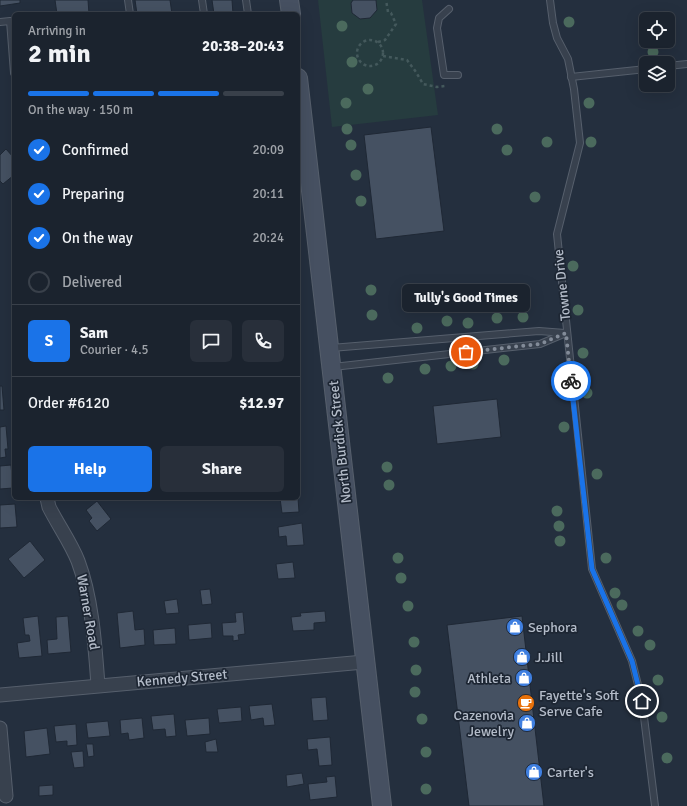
<!DOCTYPE html>
<meta charset="utf-8">
<style>
:root{--surface:#1b232e;--page:#282f3a;--text:#f1f3f6;--muted:#a0a4aa;--line:#39404a;--accent:#1a73e8}
body{margin:0;font-family:Signika,sans-serif;background:var(--page);color:var(--text);height:100vh;display:flex;flex-direction:column;font-size:15px;white-space:nowrap}
*{box-sizing:border-box;margin:0}
p{font-size:13px;color:var(--muted)}
.icon{flex:none;width:22px;height:22px;fill:none;stroke:currentColor;stroke-width:2;stroke-linecap:round;stroke-linejoin:round}
.map{position:relative;flex:1;overflow:hidden}
.side{position:absolute;left:12px;top:12px;width:288px;height:488px;display:flex;flex-direction:column;background:var(--surface);border-radius:6px;box-shadow:0 4px 16px #0002,0 0 0 1px var(--line)}
.side>*{flex:none}
.controls{position:absolute;left:639px;top:12px;display:grid;gap:8px}
.controls a{display:grid;place-items:center;width:36px;height:36px;border-radius:6px;background:var(--surface);box-shadow:0 4px 16px #0002,0 0 0 1px var(--line);font-size:20px}
.pin{position:absolute;display:grid;place-items:center;width:34px;height:34px;color:#fff;margin:-17px;border:2px solid #fff;border-radius:50%;box-shadow:0 1px 4px #0007}
.courier{position:absolute;display:grid;place-items:center;width:40px;height:40px;margin:-20px;border:3px solid #1a73e8;border-radius:50%;background:#fff;color:#222;box-shadow:0 1px 5px #0007}
.bubble{position:absolute;height:28px;border-radius:6px;background:var(--surface);box-shadow:0 4px 16px #0002,0 0 0 1px var(--line);font-size:13px;font-weight:700;line-height:28px;text-align:center}
.headline em{font-style:normal;font-weight:700}
.headline div{display:flex;flex-direction:column-reverse}
.headline{display:flex;align-items:center;justify-content:space-between;height:68px;padding:0 16px}
h1{font-size:26px;font-weight:700;line-height:30px}
.bar{display:grid;grid-template-columns:repeat(4,1fr);gap:6px 4px;align-content:center;height:48px;padding:0 16px}
.bar i{height:5px;border-radius:3px;background:var(--line)}
.bar .current{background:var(--accent)}
.bar p{grid-column:span 4}
.line{display:flex;align-items:center;gap:10px;padding:0 16px;border-top:1px solid var(--line)}
.line div{flex:1}
.round{display:grid;place-items:center;flex:none;width:42px;height:42px;border-radius:6px;background:var(--page)}
ol{padding:0 16px;list-style:none}
li{display:flex;align-items:center;gap:12px;height:44px}
li p{margin-inline-start:auto}
li .icon{padding:4px;border-radius:50%;background:var(--accent);color:#fff;stroke-width:4}
li:last-child{color:var(--muted)}
li i{width:22px;height:22px;border:2px solid var(--line);border-radius:50%}
.primary-button{display:flex;gap:8px;margin-top:auto;padding:8px 16px}
.primary-button a{flex:1;height:46px;border-radius:6px;background:var(--accent);color:#fff;font-size:16px;font-weight:700;line-height:46px;text-align:center}
.primary-button a+a{background:var(--page);color:var(--text)}
.map>svg:first-child{display:block}
.green{fill:#263c3f}
.building{fill:#455162;stroke:#1f2835}
.lines{fill:none;stroke-linecap:round;stroke-linejoin:round}
.lane-casing{stroke:#565f6c;stroke-width:8}
.street-casing{stroke:#565f6c;stroke-width:15}
.secondary-casing{stroke:#565f6c;stroke-width:20}
.path{stroke:#44595c;stroke-width:2.5;stroke-dasharray:3 3;stroke-linecap:butt}
.lane{stroke:#38414e;stroke-width:6}
.street{stroke:#38414e;stroke-width:13}
.secondary{stroke:#465061;stroke-width:18}
.tree{fill:#4b6a5d}
.done{stroke:#828b98;stroke-width:4;stroke-dasharray:0 7.2}
.route{stroke:#1a73e8;stroke-width:5}
.labels{text-anchor:middle;dominant-baseline:central;stroke-width:3.5;stroke-linejoin:round;paint-order:stroke}
.street-label{font-size:14px;fill:#b4bcc9;stroke:#1d2633}
.poi-label{font-size:14px;fill:#b4bcc9;stroke:#1d2633;text-anchor:start}
</style>
<div class="map">
<svg width="687" height="806" viewBox="0 0 687 806">
<rect width="100%" height="100%" fill="#242f3e"/>
<polygon class="green" points="318,0 422,0 438,115 332,127"/>
<g class="building">
<polygon points="0,0 20,0 20,3 0,6"/>
<polygon points="55,0 88,0 89,14 57,14"/>
<polygon points="135,0 170,0 172,14 137,14"/>
<polygon points="212,0 232,0 233,14 214,14"/>
<polygon points="353,0 376,0 377,10 370,18 360,19 352,13 351,3"/>
<polygon points="431,127 444,231 376,239 364,135"/>
<polygon points="6,149 14,158 14,175 3,184 0,181 0,155"/>
<polygon points="0,386 2,386 4,410 0,410"/>
<polygon points="497,399 501,437 437,444 433,406"/>
<polygon points="6,426 8,449 5,449 6,457 0,458 0,427"/>
<polygon points="11,465 13,488 0,489 0,466"/>
<polygon points="227,498 242,498 228,500"/>
<polygon points="280,498 298,498 299,512 282,513"/>
<polygon points="97,501 111,519 97,531 89,521 92,518 86,510"/>
<polygon points="15,504 17,527 0,528 0,505"/>
<polygon points="302,523 304,545 287,546 286,536 279,537 278,527"/>
<polygon points="30,541 45,560 24,578 8,559"/>
<polygon points="293,562 295,578 278,579 276,564"/>
<polygon points="210,589 212,604 202,605 200,590"/>
<polygon points="177,599 179,613 166,614 164,601"/>
<polygon points="133,611 135,630 144,629 145,645 120,648 117,613"/>
<polygon points="325,611 326,622 314,623 314,630 293,631 291,617 301,616 300,613"/>
<polygon points="243,612 245,634 238,635 239,640 233,641 233,636 223,636 222,623 236,622 235,613"/>
<polygon points="38,616 42,656 19,658 17,643 30,641 29,635 25,635 23,618"/>
<polygon points="68,616 71,652 48,654 47,640 57,639 56,617"/>
<polygon points="522,616 544,806 469,806 447,625"/>
<polygon points="211,623 212,638 189,640 188,625"/>
<polygon points="175,628 176,644 154,645 153,630"/>
<polygon points="326,697 328,720 313,721 311,698"/>
<polygon points="272,704 275,725 264,726 263,718 251,720 249,706"/>
<polygon points="241,707 242,721 219,723 217,709"/>
<polygon points="174,714 176,736 166,737 165,729 153,730 151,716"/>
<polygon points="142,718 144,738 129,740 128,733 121,734 120,720"/>
<polygon points="209,718 210,734 187,736 185,720"/>
<polygon points="108,721 110,736 88,738 86,723"/>
<polygon points="76,724 77,745 67,746 67,741 56,742 54,726"/>
<polygon points="47,728 50,754 26,757 24,731"/>
<polygon points="330,737 332,765 319,766 317,749 308,750 307,739"/>
<polygon points="216,739 218,752 206,752 205,742"/>
<polygon points="86,744 93,744 94,756 88,757"/>
<polygon points="83,751 84,767 74,768 71,752"/>
<polygon points="302,773 304,784 287,787 286,775"/>
<polygon points="335,776 337,797 310,800 308,784 327,782 326,777"/>
<polygon points="53,785 53,795 39,796 39,786"/>
</g>
<g class="lines">
<defs>
<g id="lane">
<polyline points="128,0 130,14"/>
<polyline points="202,0 204,14"/>
<polyline points="246,0 248,14"/>
<polyline points="550,0 553,23 557,38 568,59 574,89 580,143 557,234 592,569 632,661 642,701 655,806"/>
<polyline points="449,9 439,18 437,28 444,75 458,75"/>
<polyline points="0,22 10,21 14,73"/>
<polyline points="668,66 687,64"/>
<polyline points="571,77 646,69"/>
<polyline points="331,348 539,331 565,333"/>
<polyline points="333,367 540,344 566,333"/>
</g>
<g id="street">
<path d="M47 498 49 507C58 525 71 543 78 561 92 598 95 645 98 685"/>
<polyline points="0,695 364,662"/>
<polyline points="0,728 6,796"/>
</g>
<g id="secondary">
<polyline points="289,0 291,14"/>
<polyline points="298,78 382,806"/>
</g>
</defs>
<use href="#lane" class="lane-casing"/>
<use href="#street" class="street-casing"/>
<use href="#secondary" class="secondary-casing"/>
<g class="path">
<circle cx="370" cy="53" r="13"/>
<polyline points="378,42 385,40 396,24 391,13 388,12 386,0"/>
<polyline points="383,56 407,60 416,72 423,84 437,87 445,86"/>
</g>
<use href="#lane" class="lane"/>
<use href="#street" class="street"/>
<use href="#secondary" class="secondary"/>
</g>
<g class="tree">
<circle cx="569" cy="22" r="5.5"/>
<circle cx="342" cy="26" r="5.5"/>
<circle cx="653" cy="52" r="5.5"/>
<circle cx="352" cy="62" r="5.5"/>
<circle cx="368" cy="89" r="5.5"/>
<circle cx="346" cy="103" r="5.5"/>
<circle cx="589" cy="103" r="5.5"/>
<circle cx="347" cy="129" r="5.5"/>
<circle cx="497" cy="129" r="5.5"/>
<circle cx="547" cy="142" r="5.5"/>
<circle cx="591" cy="142" r="5.5"/>
<circle cx="351" cy="145" r="5.5"/>
<circle cx="507" cy="150" r="5.5"/>
<circle cx="356" cy="175" r="5.5"/>
<circle cx="535" cy="197" r="5.5"/>
<circle cx="361" cy="201" r="5.5"/>
<circle cx="573" cy="266" r="5.5"/>
<circle cx="371" cy="290" r="5.5"/>
<circle cx="578" cy="310" r="5.5"/>
<circle cx="372" cy="315" r="5.5"/>
<circle cx="523" cy="317" r="5.5"/>
<circle cx="497" cy="318" r="5.5"/>
<circle cx="447" cy="321" r="5.5"/>
<circle cx="468" cy="323" r="5.5"/>
<circle cx="417" cy="328" r="5.5"/>
<circle cx="583" cy="353" r="5.5"/>
<circle cx="504" cy="360" r="5.5"/>
<circle cx="473" cy="364" r="5.5"/>
<circle cx="451" cy="366" r="5.5"/>
<circle cx="425" cy="369" r="5.5"/>
<circle cx="388" cy="378" r="5.5"/>
<circle cx="557" cy="379" r="5.5"/>
<circle cx="587" cy="393" r="5.5"/>
<circle cx="564" cy="427" r="5.5"/>
<circle cx="387" cy="467" r="5.5"/>
<circle cx="597" cy="474" r="5.5"/>
<circle cx="389" cy="485" r="5.5"/>
<circle cx="557" cy="511" r="5.5"/>
<circle cx="559" cy="526" r="5.5"/>
<circle cx="560" cy="541" r="5.5"/>
<circle cx="398" cy="558" r="5.5"/>
<circle cx="606" cy="558" r="5.5"/>
<circle cx="401" cy="578" r="5.5"/>
<circle cx="615" cy="593" r="5.5"/>
<circle cx="622" cy="605" r="5.5"/>
<circle cx="408" cy="606" r="5.5"/>
<circle cx="638" cy="631" r="5.5"/>
<circle cx="414" cy="642" r="5.5"/>
<circle cx="650" cy="645" r="5.5"/>
<circle cx="416" cy="670" r="5.5"/>
<circle cx="658" cy="680" r="5.5"/>
<circle cx="415" cy="692" r="5.5"/>
<circle cx="662" cy="717" r="5.5"/>
<circle cx="422" cy="719" r="5.5"/>
<circle cx="426" cy="752" r="5.5"/>
<circle cx="667" cy="758" r="5.5"/>
<circle cx="426" cy="789" r="5.5"/>
</g>
<g class="lines">
<polyline class="done" points="466,352 540,344 566,333 571,381"/>
<polyline class="route" points="571,381 592,569 632,661 642,701"/>
</g>
<defs>
<symbol id="shop-disc" viewBox="-11 -11 22 22"><circle r="9.5" fill="#3f7fe0" stroke="#1d2633"/><path d="M-5-2.5h2.3a2.7 3.5 0 0 1 5.4 0H5L5.5 6h-11ZM-1.5-2.5h3a1.5 2.3 0 0 0-3 0Z" fill="#fff"/></symbol>
<symbol id="cafe-disc" viewBox="-11 -11 22 22"><circle r="9.5" fill="#e8710a" stroke="#1d2633"/><path d="M-5.5-4.5H6V0H3Q3 3.5 0 3.5H-2.5Q-5.5 3.5-5.5 0ZM3-3.2v2h1.7v-2ZM-6 4.5H4V6H-6Z" fill="#fff"/></symbol>
</defs>
<g fill-rule="evenodd">
<use href="#shop-disc" x="505" y="617" width="20" height="20"/>
<use href="#shop-disc" x="512" y="647" width="20" height="20"/>
<use href="#shop-disc" x="514" y="668" width="20" height="20"/>
<use href="#cafe-disc" x="516" y="693" width="20" height="20"/>
<use href="#shop-disc" x="517" y="713" width="20" height="20"/>
<use href="#shop-disc" x="524" y="762" width="20" height="20"/>
</g>
<g class="labels">
<g class="street-label">
<text transform="translate(562 285) rotate(-96)">Towne Drive</text>
<text transform="translate(340 442) rotate(-96)">North Burdick Street</text>
<text transform="translate(88 612) rotate(80)">Warner Road</text>
<text transform="translate(182 678) rotate(-5)">Kennedy Street</text>
</g>
<g class="poi-label">
<text x="528" y="627">Sephora</text>
<text x="535" y="657">J.Jill</text>
<text x="511" y="678" text-anchor="end">Athleta</text>
<text x="539" y="695">Fayette's Soft<tspan x="539" dy="16">Serve Cafe</tspan></text>
<text x="514" y="715" text-anchor="end">Cazenovia<tspan x="514" dy="16">Jewelry</tspan></text>
<text x="547" y="772">Carter's</text>
</g>
</g>
</svg>
<div class="controls">
<a><svg class="icon" aria-label="locate" viewBox="0 0 24 24"><circle cx="12" cy="12" r="6"/><path d="M12 2v4M12 18v4M2 12h4M18 12h4"/></svg></a>
<a><svg class="icon" aria-label="layers" viewBox="0 0 24 24"><path d="M12 4l9 5-9 5-9-5zM3 14l9 5 9-5"/></svg></a>
</div>
<div class="pin" style="left:466px;top:352px;background:#ea580c"><svg class="icon" aria-label="bag" viewBox="0 0 24 24"><path d="M5 8h14l-1 12H6zM9 8a3 3 0 0 1 6 0"/></svg></div>
<div class="pin" style="left:642px;top:701px;background:#1f2937"><svg class="icon" aria-label="home" viewBox="0 0 24 24"><path d="M3 11l9-7 9 7M6 9v11h12V9"/></svg></div>
<div class="courier" style="left:571px;top:381px"><svg class="icon" aria-label="bike" viewBox="0 0 24 24"><circle cx="6" cy="16" r="4"/><circle cx="18" cy="16" r="4"/><path d="M6 16l4-8h5l3 8M10 8l3 8H6M13 5h3"/></svg></div>
<div class="bubble" style="left:402px;top:284px;width:128px">Tully's Good Times</div>
<section class="side">
<div class="headline"><div><h1>2 min</h1><p>Arriving in</p></div><em>20:38–20:43</em></div>
<div class="bar"><i class="current"></i><i class="current"></i><i class="current"></i><i></i><p>On the way · 150 m</p></div>
<ol>
<li><svg class="icon" aria-label="check" viewBox="0 0 24 24"><path d="M5 12l5 5 9-10"/></svg>Confirmed<p>20:09</p></li>
<li><svg class="icon" aria-label="check" viewBox="0 0 24 24"><path d="M5 12l5 5 9-10"/></svg>Preparing<p>20:11</p></li>
<li><svg class="icon" aria-label="check" viewBox="0 0 24 24"><path d="M5 12l5 5 9-10"/></svg>On the way<p>20:24</p></li>
<li><i></i>Delivered</li>
</ol>
<div class="line" style="height:72px"><b class="round" style="background:var(--accent);color:#fff">S</b><div><b>Sam</b><p>Courier · 4.5</p></div><a class="round"><svg class="icon" aria-label="chat" viewBox="0 0 24 24"><path d="M4 5h16v11H9l-5 4z"/></svg></a><a class="round"><svg class="icon" aria-label="phone" viewBox="0 0 24 24"><path d="M5 4h4l2 5-3 2q2 4 5 5l2-3 5 2v4C11 20 4 13 5 4z"/></svg></a></div>
<div class="line" style="height:52px"><div>Order #6120</div><b>$12.97</b></div>
<div class="primary-button"><a>Help</a><a>Share</a></div>
</section>
</div>
